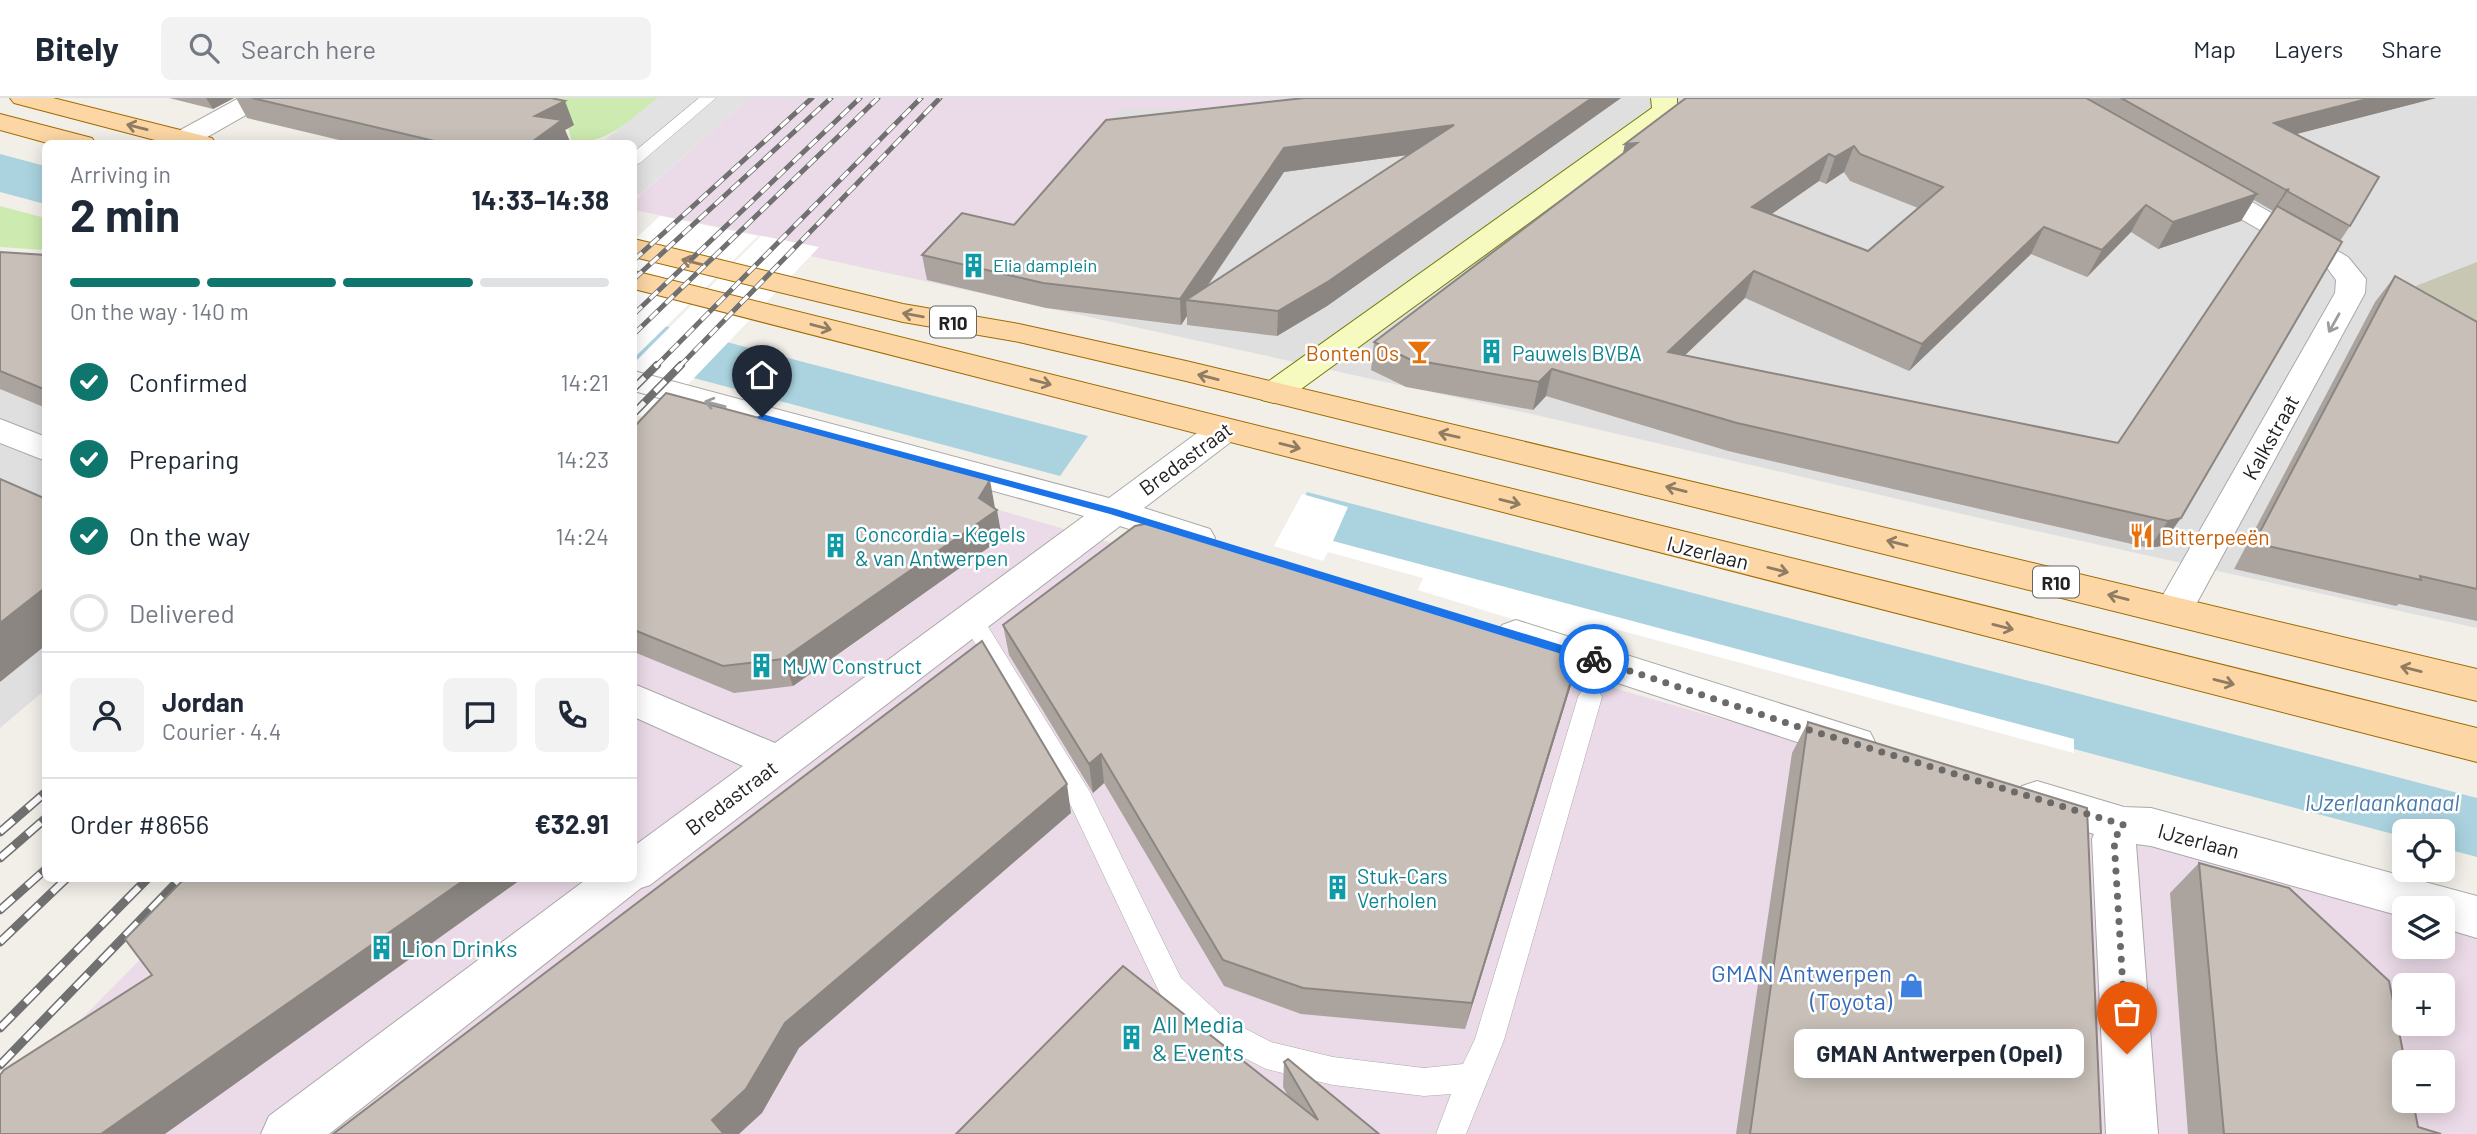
<!DOCTYPE html>
<meta charset="utf-8">
<style>
:root{--surface:#fff;--page:#f2f2f3;--text:#1f2937;--muted:#747a83;--line:#e0e1e3;--accent:#0f766e}
body{margin:0;font-family:Barlow,sans-serif;background:var(--page);color:var(--text);height:100vh;display:flex;flex-direction:column;font-size:26px;white-space:nowrap}
*{box-sizing:border-box;margin:0}
p{font-size:23px;color:var(--muted)}
.icon{flex:none;width:38px;height:38px;fill:none;stroke:currentColor;stroke-width:2;stroke-linecap:round;stroke-linejoin:round}
.map{position:relative;flex:1;overflow:hidden}
.details{position:absolute;left:42px;top:42px;width:595px;height:742px;display:flex;flex-direction:column;background:var(--surface);border-radius:10px;box-shadow:0 4px 18px #0003}
.details>*{flex:none}
.fabs{position:absolute;left:2392px;top:721px;display:grid;gap:14px}
.fabs a{display:grid;place-items:center;width:63px;height:63px;border-radius:10px;background:var(--surface);box-shadow:0 4px 18px #0003;font-size:35px}
.pin{position:absolute;display:grid;place-items:center;width:60px;height:60px;color:#fff;margin:-72px -30px;border-radius:50% 50% 50% 0;rotate:-45deg;box-shadow:0 0 7px #0007}
.pin .icon{rotate:45deg}
.courier{position:absolute;display:grid;place-items:center;width:70px;height:70px;margin:-35px;border:5px solid #1a73e8;border-radius:50%;background:#fff;color:#222;box-shadow:0 2px 9px #0007}
.bubble{position:absolute;height:49px;border-radius:10px;background:var(--surface);box-shadow:0 4px 18px #0003;font-size:23px;font-weight:700;line-height:49px;text-align:center}
.overview em{font-style:normal;font-weight:700}
.overview div{display:flex;flex-direction:column-reverse}
.overview{display:flex;align-items:center;justify-content:space-between;height:119px;padding:0 28px}
h1{font-size:46px;font-weight:700;line-height:52px}
.bar{display:grid;grid-template-columns:repeat(4,1fr);gap:10px 7px;align-content:center;height:84px;padding:0 28px}
.bar i{height:9px;border-radius:5px;background:var(--line)}
.bar .active{background:var(--accent)}
.bar p{grid-column:span 4}
.line{display:flex;align-items:center;gap:18px;padding:0 28px;border-top:2px solid var(--line)}
.line div{flex:1}
.round{display:grid;place-items:center;flex:none;width:74px;height:74px;border-radius:10px;background:var(--page)}
ol{padding:0 28px;list-style:none}
li{display:flex;align-items:center;gap:21px;height:77px}
li p{margin-inline-start:auto}
li .icon{padding:7px;border-radius:50%;background:var(--accent);color:#fff;stroke-width:4}
li:last-child{color:var(--muted)}
li i{width:38px;height:38px;border:4px solid var(--line);border-radius:50%}
header{display:flex;align-items:center;gap:42px;box-sizing:border-box;height:98px;padding:0 35px;background:var(--surface);border-bottom:2px solid var(--line)}
header strong{font-size:33px}
nav{display:flex;gap:38px;margin-inline-start:auto;font-size:24px}
.search{width:490px;height:63px;background:var(--page);display:flex;align-items:center;gap:18px;box-sizing:border-box;padding:0 24px;border-radius:10px;color:var(--muted);font-size:26px}
.map>svg:first-child{display:block}
.residential{fill:#e0dfdf}
.industrial{fill:#ebdbe8;fill-rule:evenodd}
.construction{fill:#c7c7b4}
.grass{fill:#cdebb0}
.parking{fill:#e2e2e2}
.water{fill:#aad3df}
.pier{fill:#fff}
.lines{fill:none;stroke-linecap:round;stroke-linejoin:round}
.lane-casing{stroke:#a9a9a9;stroke-width:1}
.street-casing{stroke:#a9a9a9;stroke-width:2}
.secondary-casing{stroke:#707d05;stroke-width:2}
.primary-casing{stroke:#a06b00;stroke-width:2}
.lane{fill:#fff;fill-rule:evenodd}
.street{fill:#fff;fill-rule:evenodd}
.secondary{fill:#f7fabf;fill-rule:evenodd}
.primary{fill:#fcd6a4;fill-rule:evenodd}
.rail-far2-casing{stroke:#707070;stroke-width:5}
.rail-far1-casing{stroke:#707070;stroke-width:8}
.rail-casing{stroke:#707070;stroke-width:9}
.rail-far2{stroke:#fff;stroke-width:3.5;stroke-dasharray:11;stroke-linecap:butt}
.rail-far1{stroke:#fff;stroke-width:5;stroke-dasharray:15;stroke-linecap:butt}
.rail{stroke:#fff;stroke-width:6;stroke-dasharray:18;stroke-linecap:butt}
.wall{fill:#aba49e;fill-rule:evenodd}
.shaded-wall{fill:#8b8681}
.building{fill:#c7bfb8;stroke:#8b8681;stroke-width:2;fill-rule:evenodd}
.oneway{stroke:#8f7c63}
.oneway2{stroke:#9c9c9c}
.route{fill:#1a73e8}
.done{stroke:#6b6a68;stroke-width:7;stroke-dasharray:0 12.6}
.labels{text-anchor:middle;dominant-baseline:central;stroke-width:5;stroke-linejoin:round;paint-order:stroke}
.far-culture-label{font-size:18px;fill:#0d838f;stroke:#fff;text-anchor:start}
.shield{fill:#fff;stroke:#646464;stroke-width:2}
.shield-label{font-size:19px;font-weight:bold;fill:#222}
.food-label{font-size:21px;fill:#c56008;stroke:#fff;text-anchor:end}
.culture-label{font-size:21px;fill:#0d838f;stroke:#fff;text-anchor:start}
.street-label{font-size:21px;fill:#222;stroke:#fff}
.water-label{font-size:23px;font-style:italic;fill:#4a7aab;stroke:#fff}
.near-culture-label{font-size:24px;fill:#0d838f;stroke:#fff;text-anchor:start}
.near-shop-label{font-size:24px;fill:#366cbe;stroke:#fff;text-anchor:end}
</style>
<header>
<strong>Bitely</strong>
<div class="search"><svg class="icon" aria-label="search" viewBox="0 0 24 24"><circle cx="10" cy="10" r="6"/><path d="M15 15l6 6"/></svg>Search here</div>
<nav><a>Map</a><a>Layers</a><a>Share</a></nav>
</header>
<div class="map">
<svg width="2477" height="1036" viewBox="0 0 2477 1036">
<rect width="100%" height="100%" fill="#f2efe9"/>
<g class="residential">
<polygon points="959,0 2477,0 2477,530 2027,431 1536,317 811,158"/>
<polygon points="0,166 46,168 45,592 0,630"/>
</g>
<g class="industrial">
<polygon points="749,0 1307,0 1217,10 1123,11 1104,26 981,195 811,158 818,149 634,112 634,103"/>
<path d="M634 357 895 382 2057 718 2404 816V849H2443V827L2477 836V1036H0V1004L219 781 634 780ZM2404 887H2443V926H2404ZM2404 964H2443V1003H2404Z"/>
</g>
<polygon class="construction" points="2477,164 2477,264 2375,204"/>
<g class="grass">
<path d="M533 0H658C624 26 611 45 566 45L571 41 568 29Z"/>
<polygon points="0,108 45,120 45,152 0,149"/>
</g>
<polygon class="parking" points="658,0 749,0 640,97 634,95 634,57 643,50 606,41"/>
<g class="water">
<polygon points="0,56 45,68 45,106 0,94"/>
<polygon points="634,220 1088,338 1060,378 634,264"/>
<polygon points="1307,394 2477,700 2477,759 2443,750 2443,733 2404,733 2404,739 1286,441"/>
</g>
<g class="pier">
<polygon points="660,118 758,138 634,260 634,142"/>
<polygon points="761,138 819,149 654,322 634,317 634,265"/>
<polygon points="1302,396 1348,409 1333,443 2074,641 2074,655 1615,531 1609,551 1418,492 1423,480 1328,454 1323,463 1274,448"/>
</g>
<g class="lines">
<defs>
<g id="lane">
<polygon points="699,0 716,0 640,65 634,67 634,54"/>
<polygon points="971,512 979,514 1090,694 1181,880 1223,919 1271,944 1333,959 1424,970 1463,966 1475,941 1578,599 1582,592 1590,590 1598,592 1602,599 1504,942 1466,1036 1436,1036 1451,996 1424,998 1333,987 1266,971 1203,939 1161,898 1071,708 960,520 963,514"/>
</g>
<g id="street">
<polygon points="239,0 271,0 267,5 195,46 174,46 171,41 175,35"/>
<polygon points="2202,79 2212,81 2348,159 2366,181 2365,195 2187,523 2173,527 2159,523 2154,513 2335,195 2336,182 2328,171 2192,93 2188,87 2192,81"/>
<polygon points="634,273 1109,400 1212,324 1224,321 1236,324 1241,332 1236,340 1144,410 1210,431 1215,440 1210,449 1197,453 1120,428 650,787 641,790 329,1036 261,1036 269,1018 588,780 634,780 634,748 743,668 634,619 634,586 775,645 1084,418 634,293"/>
<polygon points="0,321 46,339 46,363 0,345"/>
<polygon points="1516,522 1870,634 1876,646 1870,658 1855,663 1502,547 1497,537 1502,527"/>
<polygon points="2037,683 2124,709 2151,710 2477,798 2477,840 2443,830 2443,810 2404,810 2404,819 2151,748 2136,746 2158,1036 2106,1036 2092,741 2094,736 2022,714 2015,701 2022,688"/>
</g>
<polygon id="secondary" points="1651,0 1677,0 1677,13 1663,27 1286,302 1274,305 1262,302 1258,295 1262,288 1645,15 1652,10"/>
<g id="primary">
<polygon points="10,0 53,0 212,40 216,46 170,46 14,5"/>
<polygon points="0,16 92,40 96,46 51,46 0,32"/>
<polygon points="634,141 903,206 1019,226 1186,263 2477,571 2477,603 1186,283 1019,244 903,224 634,159"/>
<polygon points="634,173 2477,630 2477,664 634,191"/>
</g>
</defs>
<use href="#lane" class="lane-casing"/>
<use href="#street" class="street-casing"/>
<use href="#secondary" class="secondary-casing"/>
<use href="#primary" class="primary-casing"/>
<use href="#lane" class="lane"/>
<use href="#street" class="street"/>
<use href="#secondary" class="secondary"/>
<use href="#primary" class="primary"/>
<defs>
<g id="rail-far2">
<polyline points="634,162 812,0"/>
<polyline points="634,181 831,0"/>
<polyline points="634,216 860,0"/>
<polyline points="634,236 878,0"/>
<polyline points="655,269 921,0"/>
<polyline points="679,269 940,0"/>
</g>
<g id="rail-far1">
<polyline points="634,290 657,267"/>
<polyline points="634,315 681,267"/>
</g>
<g id="rail">
<polyline points="0,734 46,694"/>
<polyline points="0,760 46,720"/>
<polyline points="0,812 46,771"/>
<polyline points="0,844 67,780"/>
<polyline points="0,930 148,780"/>
<polyline points="0,967 181,780"/>
</g>
</defs>
<use href="#rail-far2" class="rail-far2-casing"/>
<use href="#rail-far1" class="rail-far1-casing"/>
<use href="#rail" class="rail-casing"/>
<use href="#rail-far2" class="rail-far2"/>
<use href="#rail-far1" class="rail-far1"/>
<use href="#rail" class="rail"/>
</g>
<g class="wall">
<polygon points="169,0 234,0 213,11"/>
<polygon points="236,0 551,0 574,27 565,32 571,46 356,46 247,20"/>
<path d="M1304 0H1621L1327 208 1277 238 1187 227V218L1181 227 1046 210 927 182 922 157 1014 127ZM1408 57 1207 189 1284 74Z"/>
<path d="M2077 0H2436L2296 36 2350 128 2340 143 2161 448 2149 450 1728 353 1546 298 1533 312 1406 289 1371 272 1374 244 1623 56 1625 46ZM1844 74 1850 83 1918 110 1868 153 1771 116 1819 83 1826 86ZM2254 102 2273 113 2274 112 2118 345 1685 257 1745 200 1909 273 2031 156 2087 179 2131 134 2158 151 2241 123Z"/>
<polygon points="0,154 46,157 46,310 0,291"/>
<polygon points="2395,178 2477,224 2477,523 2399,506 2396,508 2234,471 2375,204"/>
<polygon points="634,329 995,410 1002,440 793,588 734,595 634,554"/>
<polygon points="1003,527 1571,587 1465,931 1301,916 1224,888 1104,685 1093,695 1009,557"/>
<polygon points="1808,624 2101,1036 1736,1036 1792,655"/>
<polygon points="2199,765 2418,1029 2441,1036 2188,1036 2170,795"/>
<polygon points="1284,964 1379,1036 956,1036 1288,998 1283,989"/>
</g>
<g class="shaded-wall">
<polygon points="206,0 234,0 213,11"/>
<polygon points="1592,0 1621,0 1327,208 1277,238 1278,213"/>
<polygon points="2371,0 2436,0 2262,45 2274,25"/>
<polygon points="565,3 574,27 565,32 571,46 529,46 535,18"/>
<polygon points="1454,27 1451,51 1284,74 1197,203 1186,202 1187,218 1181,227 1180,201 1284,50"/>
<polygon points="1637,45 1619,73 1625,46"/>
<polygon points="1854,48 1844,74 1826,86 1835,59"/>
<polygon points="1829,56 1819,83 1743,136 1752,109"/>
<polygon points="2289,91 2275,112 2273,113 2286,92"/>
<polygon points="2257,96 2241,123 2158,151 2173,124"/>
<polygon points="2146,107 2131,134 2087,179 2102,152"/>
<polygon points="2044,129 2031,156 1909,273 1922,246"/>
<polygon points="1754,173 1745,200 1660,281 1668,254"/>
<polygon points="1552,271 1546,298 1533,312 1539,284"/>
<polygon points="990,382 995,410 991,417 997,412 1002,440 793,588 783,561 979,400"/>
<polygon points="2181,420 2161,448 2149,450 2168,423"/>
<polygon points="46,489 46,547 0,584 0,525"/>
<polygon points="1579,557 1571,587 1465,931 1472,905"/>
<polygon points="1101,656 1104,685 1093,695 1089,666"/>
<polygon points="1067,686 1071,715 799,950 762,1015 739,1036 722,1036 712,1022 785,925"/>
<polygon points="467,780 523,780 165,1036 101,1036"/>
</g>
<g class="building">
<polygon points="252,0 551,0 565,3 535,18 562,22 529,46 447,46"/>
<polygon points="1304,0 1592,0 1329,183 1278,213 1186,202 1454,27 1284,50 1180,201 1043,185 922,157 962,115 1014,127 1106,22"/>
<path d="M1686 0H2086L2257 96 2173 124 2146 107 2102 152 2044 129 1922 246 1754 173 1668 254 2118 345 2277 108 2342 144 2181 420 2168 423 1737 325 1552 271 1539 284 1409 261 1374 244 1637 45 1625 46ZM1854 48 1860 56 1943 89 1868 153 1752 109 1829 56 1835 59Z"/>
<polygon points="2121,0 2371,0 2274,25 2379,79 2350,128 2287,93 2289,91 2286,92"/>
<polygon points="0,154 46,157 46,292 0,273"/>
<polygon points="2395,178 2477,224 2477,491 2420,478 2421,482 2254,445"/>
<polygon points="666,295 990,382 979,400 997,412 783,561 723,568 634,532 634,329"/>
<polygon points="0,381 46,401 46,489 0,525"/>
<polygon points="1154,424 1579,557 1472,905 1303,890 1223,862 1101,656 1089,666 1003,527 1135,428"/>
<polygon points="982,543 1067,686 785,925 746,991 712,1022 724,1036 333,1036"/>
<polygon points="1808,624 2087,710 2101,1036 1750,1036"/>
<polygon points="2199,765 2289,790 2389,883 2405,964 2404,1003 2413,1003 2418,1029 2441,1036 2224,1036"/>
<polygon points="185,780 467,780 101,1036 0,1036 0,977 4,972 152,877 125,841"/>
<polygon points="1123,868 1318,1022 1284,964 1288,961 1379,1036 956,1036"/>
</g>
<defs><path id="oneway-shaft" d="M-6 0H5M1.5-3L5.5 0L1.5 3" fill="none" stroke-width="1.6" stroke-linecap="round" stroke-linejoin="round" transform="scale(1.75)"/></defs>
<g class="oneway">
<use href="#oneway-shaft" transform="translate(137 29) rotate(-166)"/>
<use href="#oneway-shaft" transform="translate(692 164) rotate(-166)"/>
<use href="#oneway-shaft" transform="translate(913 217) rotate(-170)"/>
<use href="#oneway-shaft" transform="translate(821 229) rotate(15)"/>
<use href="#oneway-shaft" transform="translate(1208 279) rotate(-166)"/>
<use href="#oneway-shaft" transform="translate(1041 284) rotate(15)"/>
<use href="#oneway-shaft" transform="translate(1449 337) rotate(-167)"/>
<use href="#oneway-shaft" transform="translate(1290 348) rotate(14)"/>
<use href="#oneway-shaft" transform="translate(1676 391) rotate(-166)"/>
<use href="#oneway-shaft" transform="translate(1510 404) rotate(14)"/>
<use href="#oneway-shaft" transform="translate(1897 445) rotate(-166)"/>
<use href="#oneway-shaft" transform="translate(1778 472) rotate(14)"/>
<use href="#oneway-shaft" transform="translate(2118 499) rotate(-166)"/>
<use href="#oneway-shaft" transform="translate(2003 529) rotate(14)"/>
<use href="#oneway-shaft" transform="translate(2411 571) rotate(-166)"/>
<use href="#oneway-shaft" transform="translate(2224 584) rotate(14)"/>
</g>
<g class="oneway2">
<use href="#oneway-shaft" transform="translate(2334 225) rotate(119)"/>
<use href="#oneway-shaft" transform="translate(715 306) rotate(-165)"/>
</g>
<polygon class="route" points="762,316 1116,411 1594,557 1600,561 1594,566 1110,416 759,321 757,319"/>
<g class="lines">
<polyline class="done" points="1594,561 1796,628 2124,727 2114,741 2127,956"/>
</g>
<defs>
<symbol id="building-bare" viewBox="-9 -9 18 18"><path d="M-4-6H4V6H1V3H-1V6H-4ZM-2.5-4.3h1.7v1.8h-1.7ZM.8-4.3h1.7v1.8H.8ZM-2.5-1h1.7V.8h-1.7ZM.8-1h1.7V.8H.8Z" fill="#0f9aa8" stroke="#fff" stroke-width="2.5" paint-order="stroke"/></symbol>
<symbol id="bar-bare" viewBox="-9 -9 18 18"><path d="M-6-5H6L.8 .8V4.5H3.5V6h-7V4.5H-.8V.8Z" fill="#e8710a" stroke="#fff" stroke-width="2.5" paint-order="stroke"/></symbol>
<symbol id="restaurant-bare" viewBox="-9 -9 18 18"><path d="M-5-6h1v4h1v-4h1v4h1v-4h1v5L-1.5 .5V6h-2V.5L-5-1ZM5-6V6H3V1.5H1.5Q1.5-4 5-6Z" fill="#e8710a" stroke="#fff" stroke-width="2.5" paint-order="stroke"/></symbol>
<symbol id="shop-bare" viewBox="-9 -9 18 18"><path d="M-5-2.5h2.3a2.7 3.5 0 0 1 5.4 0H5L5.5 6h-11ZM-1.5-2.5h3a1.5 2.3 0 0 0-3 0Z" fill="#3f7fe0" stroke="#fff" stroke-width="2.5" paint-order="stroke"/></symbol>
</defs>
<g fill-rule="evenodd">
<use href="#building-bare" x="956" y="150" width="35" height="35"/>
<use href="#bar-bare" x="1402" y="236" width="35" height="35"/>
<use href="#building-bare" x="1474" y="236" width="35" height="35"/>
<use href="#restaurant-bare" x="2124" y="420" width="35" height="35"/>
<use href="#building-bare" x="818" y="430" width="35" height="35"/>
<use href="#building-bare" x="744" y="550" width="35" height="35"/>
<use href="#building-bare" x="1320" y="772" width="35" height="35"/>
<use href="#building-bare" x="364" y="832" width="35" height="35"/>
<use href="#shop-bare" x="1894" y="870" width="35" height="35"/>
<use href="#building-bare" x="1114" y="922" width="35" height="35"/>
</g>
<g class="labels">
<g class="far-culture-label">
<text x="993" y="167">Elia damplein</text>
</g>
<g class="shield">
<rect x="930" y="208.5" width="46" height="31" rx="5"/>
<rect x="2033" y="468.5" width="46" height="31" rx="5"/>
</g>
<g class="shield-label">
<text x="953" y="224">R10</text>
<text x="2056" y="484">R10</text>
</g>
<g class="food-label">
<text x="1399" y="254">Bonten Os</text>
<text x="2161" y="438" text-anchor="start">Bitterpeeën</text>
</g>
<g class="culture-label">
<text x="1512" y="254">Pauwels BVBA</text>
<text x="855" y="435">Concordia - Kegels<tspan x="855" dy="24">&amp; van Antwerpen</tspan></text>
<text x="782" y="567">MJW Construct</text>
<text x="1357" y="777">Stuk-Cars<tspan x="1357" dy="24">Verholen</tspan></text>
</g>
<g class="street-label">
<text transform="translate(2270 339) rotate(-61)">Kalkstraat</text>
<text transform="translate(1185 360) rotate(-36)">Bredastraat</text>
<text transform="translate(1708 454) rotate(14)">IJzerlaan</text>
<text transform="translate(731 699) rotate(-37)">Bredastraat</text>
<text transform="translate(2199 742) rotate(15)">IJzerlaan</text>
</g>
<g class="water-label">
<text x="2382" y="704">IJzerlaankanaal</text>
</g>
<g class="near-culture-label">
<text x="401" y="849">Lion Drinks</text>
<text x="1152" y="925">All Media<tspan x="1152" dy="28">&amp; Events</tspan></text>
</g>
<g class="near-shop-label">
<text x="1892" y="874">GMAN Antwerpen<tspan x="1892" dy="28">(Toyota)</tspan></text>
</g>
</g>
</svg>
<div class="fabs">
<a><svg class="icon" aria-label="locate" viewBox="0 0 24 24"><circle cx="12" cy="12" r="6"/><path d="M12 2v4M12 18v4M2 12h4M18 12h4"/></svg></a>
<a><svg class="icon" aria-label="layers" viewBox="0 0 24 24"><path d="M12 4l9 5-9 5-9-5zM3 14l9 5 9-5"/></svg></a>
<a>+</a>
<a>−</a>
</div>
<div class="pin" style="left:2127px;top:956px;background:#ea580c"><svg class="icon" aria-label="bag" viewBox="0 0 24 24"><path d="M5 8h14l-1 12H6zM9 8a3 3 0 0 1 6 0"/></svg></div>
<div class="pin" style="left:762px;top:319px;background:#1f2937"><svg class="icon" aria-label="home" viewBox="0 0 24 24"><path d="M3 11l9-7 9 7M6 9v11h12V9"/></svg></div>
<div class="courier" style="left:1594px;top:561px"><svg class="icon" aria-label="bike" viewBox="0 0 24 24"><circle cx="6" cy="16" r="4"/><circle cx="18" cy="16" r="4"/><path d="M6 16l4-8h5l3 8M10 8l3 8H6M13 5h3"/></svg></div>
<div class="bubble" style="left:1794px;top:931px;width:290px">GMAN Antwerpen (Opel)</div>
<section class="details">
<div class="overview"><div><h1>2 min</h1><p>Arriving in</p></div><em>14:33–14:38</em></div>
<div class="bar"><i class="active"></i><i class="active"></i><i class="active"></i><i></i><p>On the way · 140 m</p></div>
<ol>
<li><svg class="icon" aria-label="check" viewBox="0 0 24 24"><path d="M5 12l5 5 9-10"/></svg>Confirmed<p>14:21</p></li>
<li><svg class="icon" aria-label="check" viewBox="0 0 24 24"><path d="M5 12l5 5 9-10"/></svg>Preparing<p>14:23</p></li>
<li><svg class="icon" aria-label="check" viewBox="0 0 24 24"><path d="M5 12l5 5 9-10"/></svg>On the way<p>14:24</p></li>
<li><i></i>Delivered</li>
</ol>
<div class="line" style="height:126px"><a class="round"><svg class="icon" aria-label="person" viewBox="0 0 24 24"><circle cx="12" cy="8" r="4"/><path d="M4 21q1-7 8-7t8 7"/></svg></a><div><b>Jordan</b><p>Courier · 4.4</p></div><a class="round"><svg class="icon" aria-label="chat" viewBox="0 0 24 24"><path d="M4 5h16v11H9l-5 4z"/></svg></a><a class="round"><svg class="icon" aria-label="phone" viewBox="0 0 24 24"><path d="M5 4h4l2 5-3 2q2 4 5 5l2-3 5 2v4C11 20 4 13 5 4z"/></svg></a></div>
<div class="line" style="height:91px"><div>Order #8656</div><b>€32.91</b></div>
</section>
</div>
